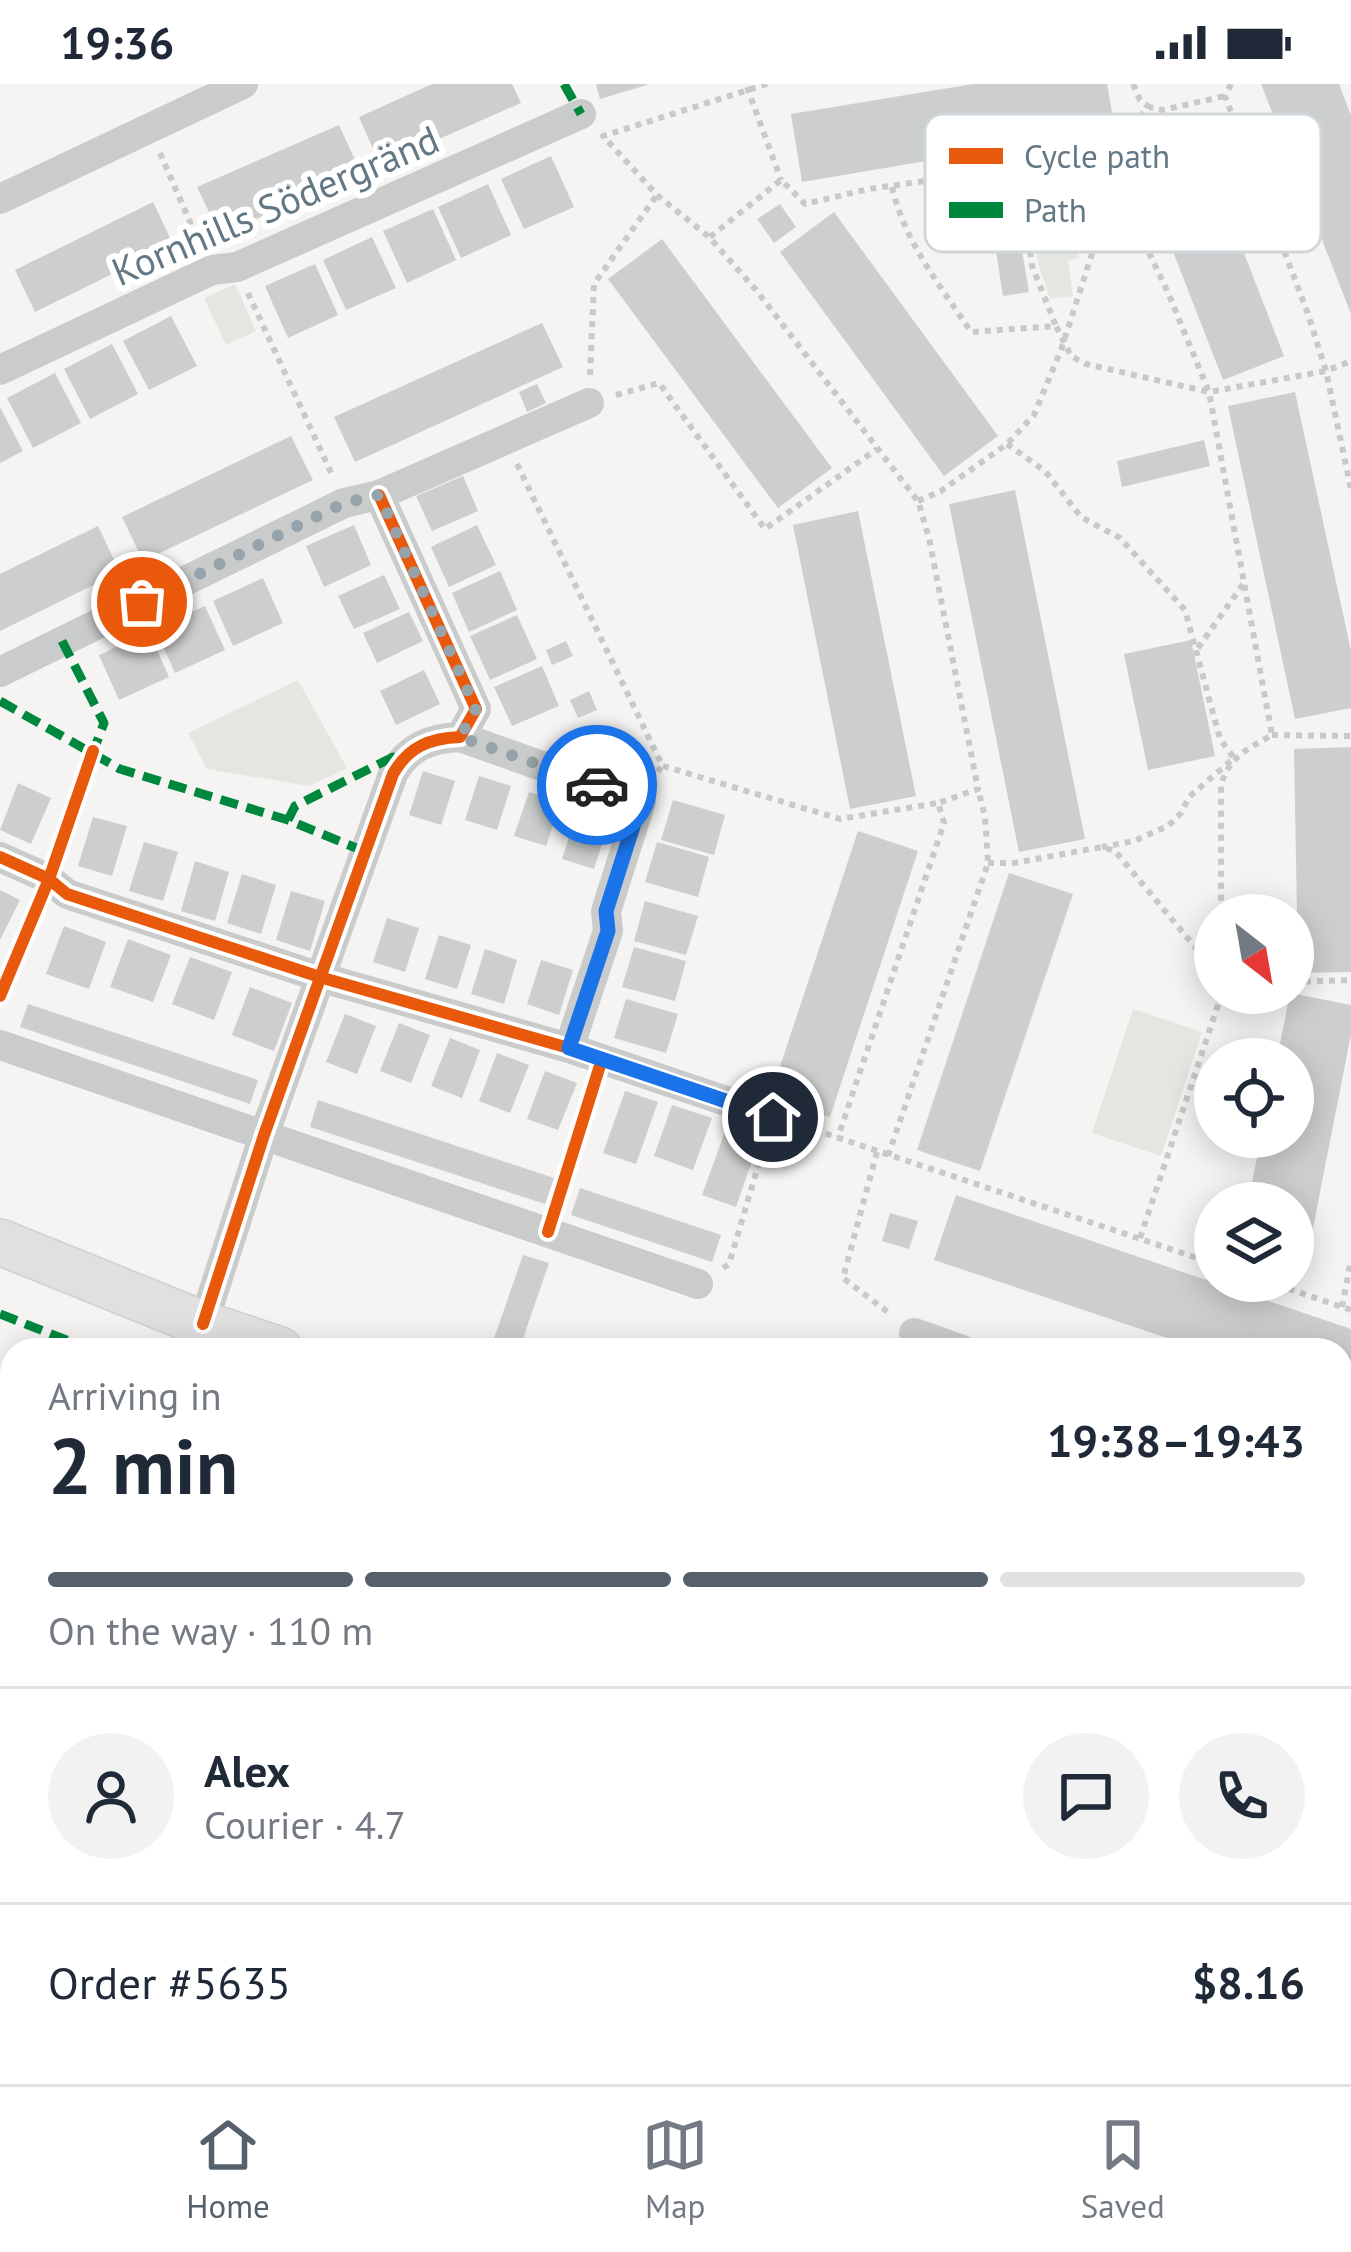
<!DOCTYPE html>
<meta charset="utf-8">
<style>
:root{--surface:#fff;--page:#f2f2f3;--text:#1f2937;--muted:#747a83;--line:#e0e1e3;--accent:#55606b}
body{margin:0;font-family:"PT Sans",sans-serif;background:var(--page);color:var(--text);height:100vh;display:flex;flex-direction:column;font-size:45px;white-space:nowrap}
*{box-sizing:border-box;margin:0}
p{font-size:39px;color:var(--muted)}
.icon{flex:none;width:66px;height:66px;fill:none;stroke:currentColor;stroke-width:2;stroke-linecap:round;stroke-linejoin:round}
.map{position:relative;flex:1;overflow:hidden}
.details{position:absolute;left:0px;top:1254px;width:1353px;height:747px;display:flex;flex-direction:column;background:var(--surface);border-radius:36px 36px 0 0;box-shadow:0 6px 30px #0003}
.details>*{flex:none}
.needle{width:78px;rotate:149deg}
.controls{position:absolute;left:1194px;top:810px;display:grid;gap:24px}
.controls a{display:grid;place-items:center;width:120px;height:120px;border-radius:50%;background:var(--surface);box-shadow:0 6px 30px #0003;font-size:60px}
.pin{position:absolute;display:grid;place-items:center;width:102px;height:102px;color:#fff;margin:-51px;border:6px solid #fff;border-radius:50%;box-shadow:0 3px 12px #0007}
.courier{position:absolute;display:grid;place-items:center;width:120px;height:120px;margin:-60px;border:9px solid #1a73e8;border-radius:50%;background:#fff;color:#222;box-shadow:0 3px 15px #0007}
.headline em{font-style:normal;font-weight:800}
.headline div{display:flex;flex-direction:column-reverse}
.headline{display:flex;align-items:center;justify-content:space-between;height:204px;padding:0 48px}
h1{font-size:78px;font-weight:800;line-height:90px}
.bar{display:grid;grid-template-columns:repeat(4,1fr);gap:18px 12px;align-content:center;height:144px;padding:0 48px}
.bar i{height:15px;border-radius:9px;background:var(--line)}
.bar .current{background:var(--accent)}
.bar p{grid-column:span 4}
.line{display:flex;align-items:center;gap:30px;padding:0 48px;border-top:3px solid var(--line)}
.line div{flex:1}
.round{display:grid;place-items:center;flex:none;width:126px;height:126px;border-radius:63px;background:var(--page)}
.status{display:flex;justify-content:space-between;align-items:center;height:84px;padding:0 60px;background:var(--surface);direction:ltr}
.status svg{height:33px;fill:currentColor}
.dock{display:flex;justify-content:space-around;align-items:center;height:168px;border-top:3px solid var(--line);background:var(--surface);font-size:33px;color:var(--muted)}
.dock a{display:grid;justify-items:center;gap:6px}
.dock .current{color:var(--accent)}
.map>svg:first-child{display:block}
.green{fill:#e4e7e1}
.building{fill:#cdcece}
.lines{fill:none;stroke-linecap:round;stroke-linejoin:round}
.secondary-casing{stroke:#d0d1d2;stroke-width:48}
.path{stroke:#c8caca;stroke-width:6;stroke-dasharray:6 6;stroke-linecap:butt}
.street{stroke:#cacccc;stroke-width:30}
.secondary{stroke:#dfe0df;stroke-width:45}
.quiet{stroke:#00873e;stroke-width:9;stroke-dasharray:18 9;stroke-linecap:butt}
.cycleway-casing{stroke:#fff;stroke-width:20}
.cycleway{stroke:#e8590c;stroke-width:12}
.done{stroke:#96a3ab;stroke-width:12;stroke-dasharray:0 21.6}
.route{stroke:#1a73e8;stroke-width:15}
.labels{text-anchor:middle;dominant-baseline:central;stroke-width:12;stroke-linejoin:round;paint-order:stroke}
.street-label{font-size:39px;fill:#637884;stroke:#fff}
.key{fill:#fff;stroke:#d0d6da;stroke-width:3}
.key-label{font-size:33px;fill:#637884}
</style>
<div class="status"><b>19:36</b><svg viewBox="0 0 49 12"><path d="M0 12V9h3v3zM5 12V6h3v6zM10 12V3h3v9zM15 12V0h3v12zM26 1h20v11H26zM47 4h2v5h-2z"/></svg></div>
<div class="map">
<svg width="1351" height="2000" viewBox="0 0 1351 2000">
<rect width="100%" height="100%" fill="#f5f4f3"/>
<g class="green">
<polygon points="1075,128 1079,174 1068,176 1073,212 1050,215 1038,179 1032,135"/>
<polygon points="235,200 256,247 226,261 204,214"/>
<polygon points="298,596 347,684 309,702 207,685 188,649"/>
<polygon points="1133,925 1202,948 1161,1072 1092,1049"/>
</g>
<g class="building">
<polygon points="432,0 512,0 521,19 380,81 359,33"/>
<polygon points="596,0 647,0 647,1 600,15"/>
<polygon points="973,0 1107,0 1115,45 802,98 791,30"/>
<polygon points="1261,0 1339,0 1351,31 1351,230"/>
<polygon points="1193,38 1284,272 1223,296 1132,62"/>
<polygon points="339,41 361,89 220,151 197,103"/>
<polygon points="551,72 574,123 524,145 501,95"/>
<polygon points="488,100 511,151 461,174 438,123"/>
<polygon points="153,118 173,160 35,228 15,186"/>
<polygon points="1014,118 1029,208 1003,212 989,122"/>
<polygon points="780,120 796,143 774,159 757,135"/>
<polygon points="433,125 456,176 407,199 383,147"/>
<polygon points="834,128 998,352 944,392 780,168"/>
<polygon points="372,153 396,204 346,226 323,176"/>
<polygon points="662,155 832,384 778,424 608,195"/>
<polygon points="315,180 338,231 288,254 265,202"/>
<polygon points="171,232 197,282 149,306 123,257"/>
<polygon points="542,239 563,283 355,378 334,333"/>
<polygon points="112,260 138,310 90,335 64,285"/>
<polygon points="55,289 81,339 33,364 7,314"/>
<polygon points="537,300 546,319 527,328 519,308"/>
<polygon points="1295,308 1351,567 1351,624 1295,635 1228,322"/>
<polygon points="0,323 23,367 0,379"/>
<polygon points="291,352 313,396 143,477 122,433"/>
<polygon points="1204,356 1210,382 1122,403 1117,377"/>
<polygon points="463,392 478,427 432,447 416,412"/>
<polygon points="1015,406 1085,755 1019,768 949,420"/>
<polygon points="858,427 916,712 850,725 793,441"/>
<polygon points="354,441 371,481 324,503 306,462"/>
<polygon points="477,441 496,481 449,503 431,463"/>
<polygon points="98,442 120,488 0,547 0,490"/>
<polygon points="500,487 517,526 469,548 452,509"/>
<polygon points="384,491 400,525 354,545 338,512"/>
<polygon points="263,494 283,539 233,562 213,517"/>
<polygon points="205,522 225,566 175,589 155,544"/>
<polygon points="409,528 423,557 377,579 363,549"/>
<polygon points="517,531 537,575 490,596 470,552"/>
<polygon points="149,548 169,593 119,616 99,571"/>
<polygon points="1191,556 1215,672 1148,686 1124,570"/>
<polygon points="566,557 573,572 552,581 546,566"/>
<polygon points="542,582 559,622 512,642 494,603"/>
<polygon points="424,586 440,620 396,641 380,607"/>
<polygon points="589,607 597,626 578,634 570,616"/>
<polygon points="1351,663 1351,888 1298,889 1294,665"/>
<polygon points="423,687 455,697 441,741 409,731"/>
<polygon points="479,692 511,702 497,746 465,736"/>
<polygon points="18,699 51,714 31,760 0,746"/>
<polygon points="529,708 561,718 546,762 514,752"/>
<polygon points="673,716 725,731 714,771 661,756"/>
<polygon points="576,731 608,741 594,785 562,775"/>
<polygon points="93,733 127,742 112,792 78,782"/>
<polygon points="858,747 918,767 830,1033 770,1013"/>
<polygon points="144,758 178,768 163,817 129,807"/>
<polygon points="657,758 709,773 698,813 645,798"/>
<polygon points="195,777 229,788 215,837 181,827"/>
<polygon points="1009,789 1073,810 980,1087 917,1066"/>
<polygon points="242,790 276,801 261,850 227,839"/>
<polygon points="0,806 20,816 0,856"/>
<polygon points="291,807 325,817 310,867 276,856"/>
<polygon points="645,817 698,832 686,871 634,857"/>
<polygon points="387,834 419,844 405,888 373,878"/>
<polygon points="64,842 106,858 89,905 46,890"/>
<polygon points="439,851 471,861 457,905 425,895"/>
<polygon points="128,855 171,871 153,918 110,903"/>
<polygon points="634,863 686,877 675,917 622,903"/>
<polygon points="485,865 517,876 504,920 471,910"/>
<polygon points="190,873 232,888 214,936 172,920"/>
<polygon points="541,876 573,886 559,931 527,920"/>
<polygon points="250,903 292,919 274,967 232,951"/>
<polygon points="1290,909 1351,921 1351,950 1313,1144 1293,1140 1293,1119 1248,1119 1261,1053 1293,1053 1293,975 1277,975"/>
<polygon points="626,915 678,930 666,969 614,954"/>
<polygon points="28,920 258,996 250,1020 20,943"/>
<polygon points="345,930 376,942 357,990 326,978"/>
<polygon points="399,939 430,951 411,999 380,987"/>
<polygon points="450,954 480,966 462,1014 431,1002"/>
<polygon points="497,969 529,981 510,1029 479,1017"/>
<polygon points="545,987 577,999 558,1046 527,1035"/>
<polygon points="625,1007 658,1018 636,1080 603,1069"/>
<polygon points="318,1016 554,1094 545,1120 310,1043"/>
<polygon points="672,1021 712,1034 693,1086 654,1072"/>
<polygon points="726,1045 759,1057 736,1123 702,1111"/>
<polygon points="580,1104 721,1151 712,1178 571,1131"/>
<polygon points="956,1111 1351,1245 1351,1316 1341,1312 1341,1266 1203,1266 934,1176"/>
<polygon points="890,1129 918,1137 909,1165 882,1157"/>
<polygon points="523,1171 549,1179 519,1266 500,1266 491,1263"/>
<polygon points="0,1447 12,1452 12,1809 0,1838"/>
<polygon points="1341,1491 1351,1494 1351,1536 1341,1533"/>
<polygon points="699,1989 739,1989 745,2000 695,2000 691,1993"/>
<polygon points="811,1989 861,1989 841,2000 816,2000"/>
<polygon points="1005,1989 1055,1989 1061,2000 1011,2000"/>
</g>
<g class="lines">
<defs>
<g id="secondary">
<polyline points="0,1158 203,1240 280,1266"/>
<polyline points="1341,1599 1351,1601"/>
</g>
</defs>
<use href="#secondary" class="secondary-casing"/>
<g class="path">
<polyline points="767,0 603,52 657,111 709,153 756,206 918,417 929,454 978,705 938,719 944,739 838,1053"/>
<polyline points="1133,0 1140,16 1149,23"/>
<polyline points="1231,0 1225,12 1307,227 1326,287 1351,405"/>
<polyline points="747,3 781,96"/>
<polyline points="160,69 200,161"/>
<path d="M1103 71 1169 211 1209 308 1272 651C1248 665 1228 673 1221 702V831"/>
<polyline points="1019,84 1032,182 1056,242"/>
<path d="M892 103C905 159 940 201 971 248L1056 242 1071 272 1086 280 1209 308 1326 287 1351 277"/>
<polyline points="710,153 781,96 805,120 869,105 1103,71 1149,23 1163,26 1225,12"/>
<polyline points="248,209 333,393"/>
<polyline points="590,291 594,200 657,111"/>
<polyline points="616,311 659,299 765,445 877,365"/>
<polyline points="1007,360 1045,387 1081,433 1120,454 1185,526 1220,655 1234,674 1189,713 1181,729 1168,742 1134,757 1102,763"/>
<polyline points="517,380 662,681 655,693"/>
<polyline points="918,417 941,407 1007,360 1034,331 1061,266 1115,98"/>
<polyline points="1198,564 1244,499"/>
<polyline points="1272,651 1351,652"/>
<polyline points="663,682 840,735 938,719"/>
<polyline points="988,779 1014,779 1102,763 1115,767 1215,887"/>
<polyline points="1293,898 1351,896"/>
<polyline points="803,1042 1215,1180"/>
<polyline points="877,1068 843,1194 889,1229"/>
<polyline points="888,1072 988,779 985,733 978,705"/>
<polyline points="1140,1154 1222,909"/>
<polyline points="723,1184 729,1180 764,1062"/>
<polyline points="1266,1197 1351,1226"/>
<polyline points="1342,1223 1351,1176"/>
<polyline points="0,1895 12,1889"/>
<polyline points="444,2000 448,1989"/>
</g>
<g class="street">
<polyline points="0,115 243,0"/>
<polyline points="0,286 212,186 237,183 581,30"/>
<polyline points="0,588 344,419 379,411 589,319"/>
<polyline points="460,653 641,717 606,827 608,847 569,964"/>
<polyline points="0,773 49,795 67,810 323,894 569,964 773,1033"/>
<polyline points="0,961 698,1200"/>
<path d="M203 1240 264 1051 393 690C408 663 430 654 460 653L476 625 379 411"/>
<polyline points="914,1249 962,1266"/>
<polyline points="0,1373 12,1377"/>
<polyline points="1341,1403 1351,1407"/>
<polyline points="1341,1763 1351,1739"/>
<polyline points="771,1989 776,2000"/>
<polyline points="1081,1989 1086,2000"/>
<polyline points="292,2000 297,1989"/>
<polyline points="1244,2000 1249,1989"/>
</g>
<use href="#secondary" class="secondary"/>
<g class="quiet">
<polyline points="564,0 581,30"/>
<polyline points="62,557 104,639 90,676"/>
<polyline points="0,617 120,685 288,736 366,768"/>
<polyline points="288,736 295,722 393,673 402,675"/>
<polyline points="0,1230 92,1266"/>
<polyline points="1341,1676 1351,1678"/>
<polyline points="555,2000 559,1989"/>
<polyline points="1198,2000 1203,1989"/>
</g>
<defs>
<g id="cycleway">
<polyline points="0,773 49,795 67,810 323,894 569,964 773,1033"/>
<polyline points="0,912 49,795 93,667"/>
<polyline points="548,1148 602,975"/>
<path d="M203 1240 264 1051 393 690C408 663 430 654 460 653L476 625 379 411"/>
</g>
</defs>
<use href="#cycleway" class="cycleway-casing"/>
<use href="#cycleway" class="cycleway"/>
</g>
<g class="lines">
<polyline class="done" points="142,518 344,419 379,411 476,625 460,653 597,701"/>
<polyline class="route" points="597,701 641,717 606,827 608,847 569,964 773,1033"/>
</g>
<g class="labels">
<g class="street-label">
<text transform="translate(275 121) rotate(-23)">Kornhills Södergränd</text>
</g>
</g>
<rect x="925" y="30" width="396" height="138" rx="18" class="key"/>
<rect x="949" y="64" width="54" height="16" fill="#e8590c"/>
<rect x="949" y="118" width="54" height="16" fill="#00873e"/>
<g class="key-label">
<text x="1024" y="84">Cycle path</text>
<text x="1024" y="138">Path</text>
</g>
</svg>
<div class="controls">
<a><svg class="needle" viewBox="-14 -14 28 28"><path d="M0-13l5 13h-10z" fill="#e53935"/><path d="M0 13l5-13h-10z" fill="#747a83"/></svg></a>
<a><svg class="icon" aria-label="locate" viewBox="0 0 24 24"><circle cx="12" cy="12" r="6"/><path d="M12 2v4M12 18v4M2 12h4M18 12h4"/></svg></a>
<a><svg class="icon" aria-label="layers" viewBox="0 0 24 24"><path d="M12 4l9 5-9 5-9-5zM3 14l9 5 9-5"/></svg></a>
</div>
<div class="pin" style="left:142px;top:518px;background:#ea580c"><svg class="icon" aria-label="bag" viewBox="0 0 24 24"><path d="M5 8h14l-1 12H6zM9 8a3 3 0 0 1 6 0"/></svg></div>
<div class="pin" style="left:773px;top:1033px;background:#1f2937"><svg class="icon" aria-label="home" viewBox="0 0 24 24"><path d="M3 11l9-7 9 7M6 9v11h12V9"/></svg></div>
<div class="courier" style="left:597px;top:701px"><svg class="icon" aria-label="car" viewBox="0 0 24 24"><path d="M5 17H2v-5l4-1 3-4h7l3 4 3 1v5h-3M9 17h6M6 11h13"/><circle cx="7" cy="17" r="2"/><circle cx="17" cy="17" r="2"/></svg></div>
<section class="details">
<div class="headline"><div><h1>2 min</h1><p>Arriving in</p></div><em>19:38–19:43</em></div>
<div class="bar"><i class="current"></i><i class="current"></i><i class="current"></i><i></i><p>On the way · 110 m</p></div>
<div class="line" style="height:216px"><a class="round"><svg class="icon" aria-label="person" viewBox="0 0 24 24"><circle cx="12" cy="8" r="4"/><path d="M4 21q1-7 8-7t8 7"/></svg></a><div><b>Alex</b><p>Courier · 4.7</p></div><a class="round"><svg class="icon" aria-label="chat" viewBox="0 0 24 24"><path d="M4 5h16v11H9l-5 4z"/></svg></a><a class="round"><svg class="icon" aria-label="phone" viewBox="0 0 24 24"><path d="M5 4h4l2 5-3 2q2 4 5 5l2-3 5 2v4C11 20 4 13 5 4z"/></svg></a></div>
<div class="line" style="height:156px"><div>Order #5635</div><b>$8.16</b></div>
</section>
</div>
<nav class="dock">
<a class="current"><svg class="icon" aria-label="home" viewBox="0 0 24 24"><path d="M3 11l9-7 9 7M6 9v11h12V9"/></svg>Home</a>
<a><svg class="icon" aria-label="map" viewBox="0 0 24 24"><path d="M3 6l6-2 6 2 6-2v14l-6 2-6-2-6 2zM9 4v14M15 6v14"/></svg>Map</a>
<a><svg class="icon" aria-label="saved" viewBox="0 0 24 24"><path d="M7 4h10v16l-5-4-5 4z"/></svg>Saved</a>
</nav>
